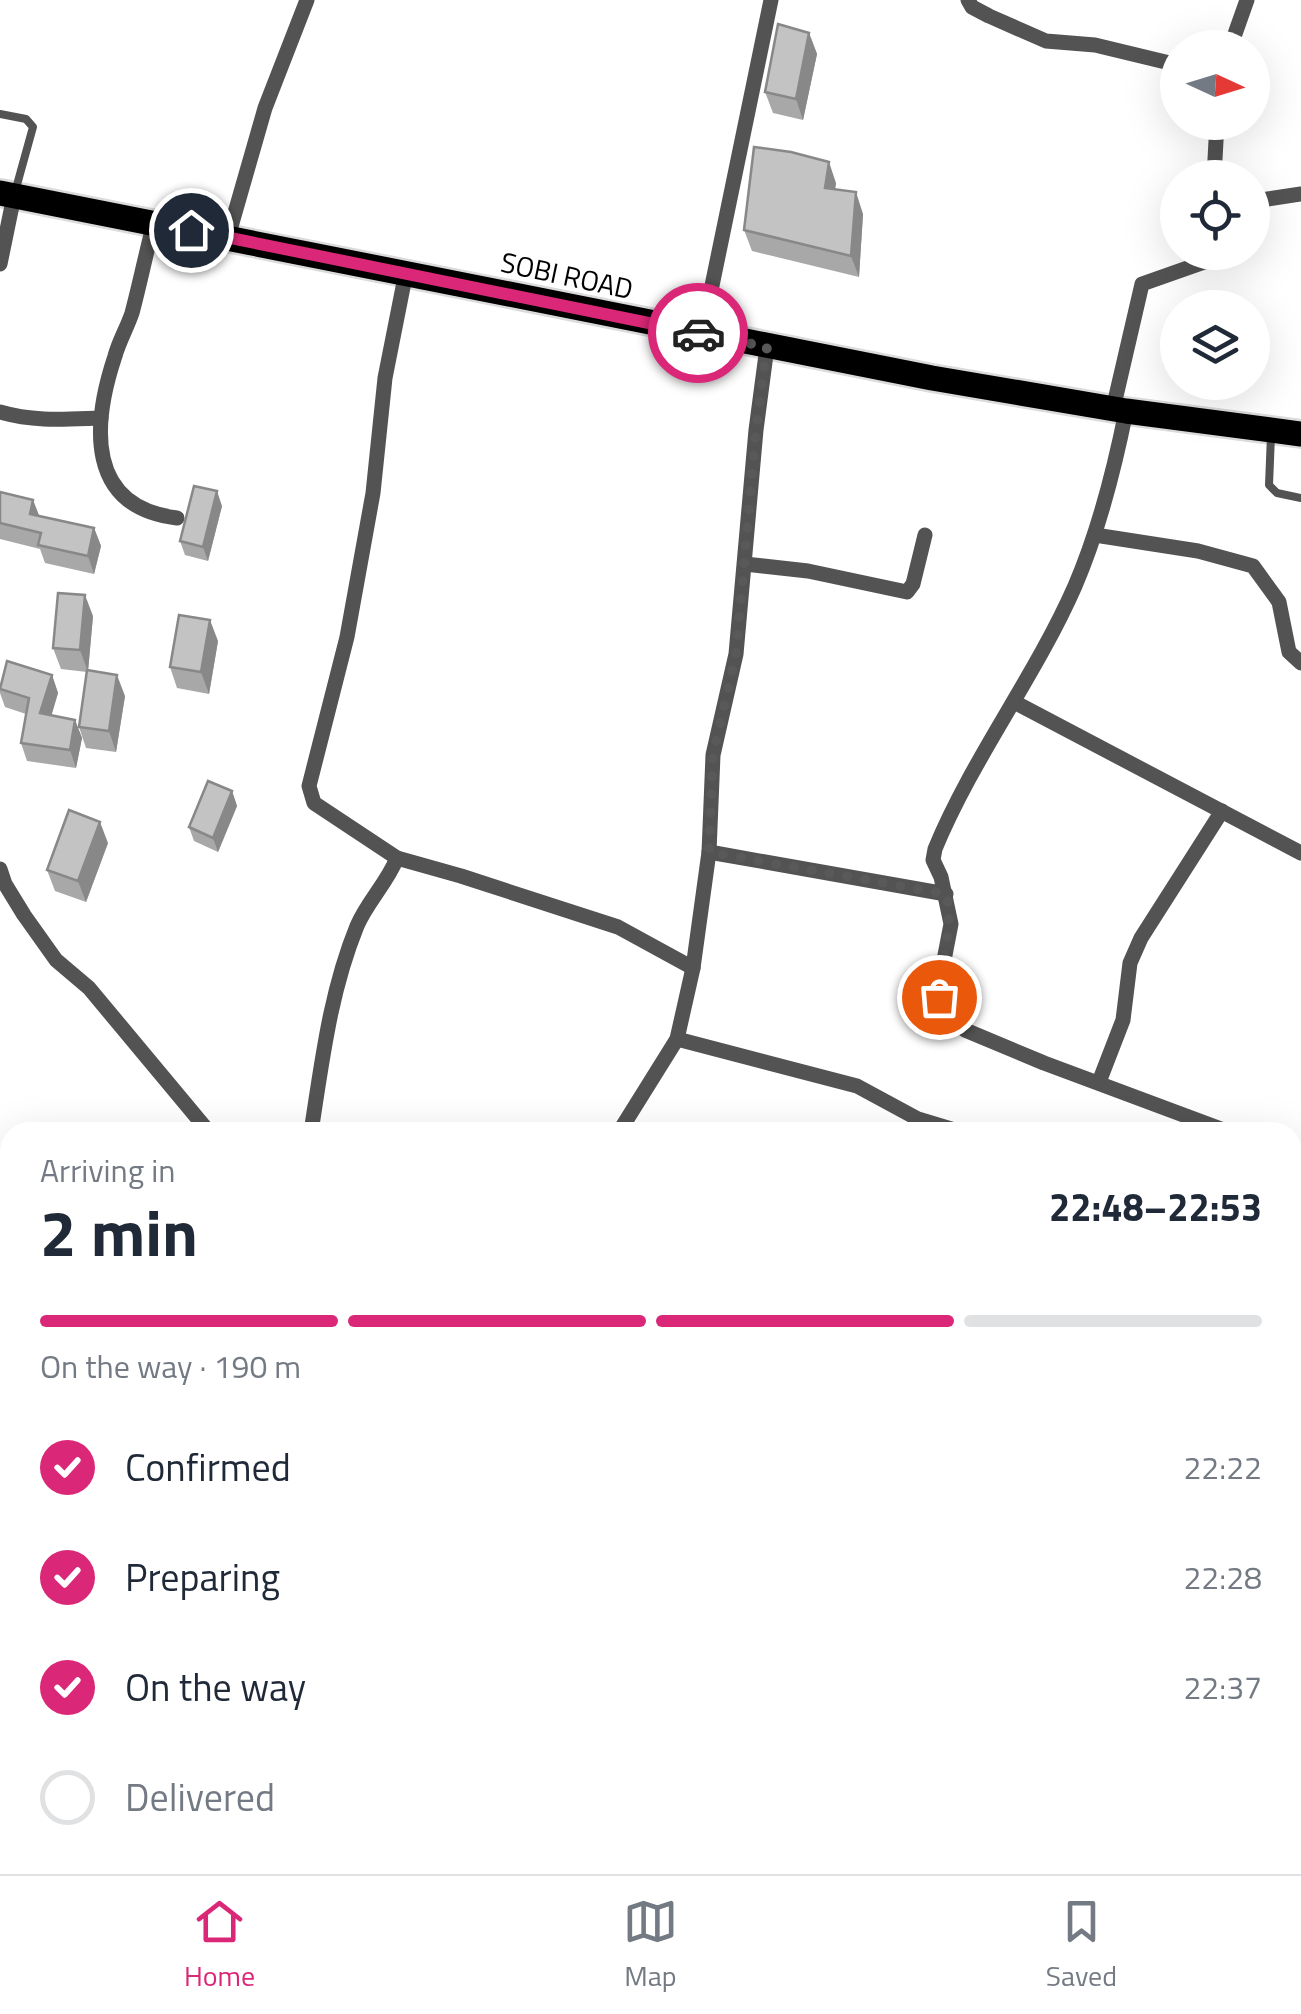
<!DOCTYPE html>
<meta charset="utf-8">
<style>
:root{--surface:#fff;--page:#f2f2f3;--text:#1f2937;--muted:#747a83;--line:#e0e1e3;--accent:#db2777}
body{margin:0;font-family:"Titillium Web",sans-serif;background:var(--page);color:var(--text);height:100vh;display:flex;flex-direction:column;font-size:38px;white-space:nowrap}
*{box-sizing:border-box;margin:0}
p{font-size:32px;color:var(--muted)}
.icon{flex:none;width:55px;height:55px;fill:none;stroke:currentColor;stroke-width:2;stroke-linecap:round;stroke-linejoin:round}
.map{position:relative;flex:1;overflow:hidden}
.details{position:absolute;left:0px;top:1122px;width:1302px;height:752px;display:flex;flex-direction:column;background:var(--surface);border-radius:30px 30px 0 0;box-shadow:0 10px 40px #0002}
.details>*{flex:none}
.needle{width:65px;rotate:94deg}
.tools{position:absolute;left:1160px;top:30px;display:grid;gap:20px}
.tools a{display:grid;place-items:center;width:110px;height:110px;border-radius:50%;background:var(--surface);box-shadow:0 10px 40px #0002;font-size:50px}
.pin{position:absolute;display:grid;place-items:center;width:85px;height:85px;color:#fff;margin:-42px;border:5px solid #fff;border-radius:50%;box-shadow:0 2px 10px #0007}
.courier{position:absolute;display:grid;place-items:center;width:100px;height:100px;margin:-50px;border:8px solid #db2777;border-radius:50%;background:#fff;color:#222;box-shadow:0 2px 12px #0007}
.head em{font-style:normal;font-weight:700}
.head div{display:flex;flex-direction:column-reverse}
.head{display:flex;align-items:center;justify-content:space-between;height:170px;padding:0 40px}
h1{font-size:65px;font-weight:700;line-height:75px}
.bar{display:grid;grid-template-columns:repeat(4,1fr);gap:15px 10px;align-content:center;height:120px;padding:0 40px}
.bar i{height:12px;border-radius:8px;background:var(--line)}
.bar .active{background:var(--accent)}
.bar p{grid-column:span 4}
ol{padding:0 40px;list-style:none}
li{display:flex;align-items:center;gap:30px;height:110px}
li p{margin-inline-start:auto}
li .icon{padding:10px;border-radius:50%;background:var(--accent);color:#fff;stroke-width:4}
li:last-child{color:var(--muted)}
li i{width:55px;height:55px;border:5px solid var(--line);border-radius:50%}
.tabs{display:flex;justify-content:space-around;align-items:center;height:140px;border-top:2px solid var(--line);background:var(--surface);font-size:28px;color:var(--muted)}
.tabs a{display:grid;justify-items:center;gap:5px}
.tabs .active{color:var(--accent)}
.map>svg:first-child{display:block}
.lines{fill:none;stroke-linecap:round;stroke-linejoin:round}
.trunk-casing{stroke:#dbdbdb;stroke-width:30}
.service{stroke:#535353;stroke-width:8}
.minor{stroke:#535353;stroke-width:15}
.trunk{stroke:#000;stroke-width:25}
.wall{fill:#a8a8a8}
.shaded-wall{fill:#888}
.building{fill:#c3c3c3;stroke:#888;stroke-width:2.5}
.done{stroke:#595959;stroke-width:10;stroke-dasharray:0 18}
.route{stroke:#db2777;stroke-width:12}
.labels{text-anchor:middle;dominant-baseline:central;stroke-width:8;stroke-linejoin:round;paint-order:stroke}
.street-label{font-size:28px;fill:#000;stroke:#fff}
</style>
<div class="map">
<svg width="1301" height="1874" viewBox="0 0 1301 1874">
<rect width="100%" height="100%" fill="#fff"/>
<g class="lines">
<defs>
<polyline id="trunk" points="0,193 932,378 1126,411 1301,434"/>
</defs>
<use href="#trunk" class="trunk-casing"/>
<g class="service">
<polyline points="0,114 26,119 33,127 15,192"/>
<polyline points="1271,435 1269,485 1277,493 1301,498"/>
</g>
<g class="minor">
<polyline points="968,0 972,7 989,16 1046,41 1095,45 1178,65"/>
<polyline points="1230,48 1247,0"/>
<polyline points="1214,178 1217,122"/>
<path d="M154 223C146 253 140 283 132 313 127 328 119 341 115 356 92 425 86 507 177 518"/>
<polyline points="1252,230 1261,200 1301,194"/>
<polyline points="228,237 265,108 307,0"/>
<polyline points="0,264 14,196"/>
<polyline points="406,272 385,378 373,493 347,637 309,786 314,803 397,858 461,876 618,927 693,968"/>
<polyline points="702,334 771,0"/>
<polyline points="1113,409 1142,284 1233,252"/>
<path d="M1126 411C1114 471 1099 530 1075 586 1035 677 973 757 935 849L933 860 941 877 951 924 940 981 941 1013 965 1030 1044 1063 1229 1132"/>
<path d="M0 412C34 422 67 419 101 418"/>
<polyline points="1095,535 1198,551 1253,566 1279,602 1289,652 1301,663"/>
<polyline points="745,564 808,571 907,592 913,584 925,535"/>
<polyline points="1014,702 1301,853"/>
<polyline points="709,852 946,894"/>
<polyline points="0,869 5,884 24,915 56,960 89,988 209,1132"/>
<polyline points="677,1039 857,1086 918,1119 961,1132"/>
<polyline points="1099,1082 1123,1020 1130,963 1141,938 1222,811"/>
<path d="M311 1132C322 1062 330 992 357 926 367 902 387 883 397 858"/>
<polyline points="619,1132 677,1039 693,968 709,852 713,755 736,654 756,430 767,347"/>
<polyline points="1292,1277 1301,1280"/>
<polyline points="0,1316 10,1310"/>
<polyline points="1292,1409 1301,1390"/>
<polyline points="0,1701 2,1701"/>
<polyline points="532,1865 533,1874"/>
<polyline points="942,1865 957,1874"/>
<polyline points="206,1874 207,1865"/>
<polyline points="293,1874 294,1865"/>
</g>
<use href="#trunk" class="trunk"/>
</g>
<g class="wall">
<polygon points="809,33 817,54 803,120 773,113 765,92"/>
<polygon points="836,183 835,189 863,214 859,277 752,251 744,230"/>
<polygon points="0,492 33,500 39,516 94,528 101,546 94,574 45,563 40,549 0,539"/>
<polygon points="222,506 208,561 185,555 180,541"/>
<polygon points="93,616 88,670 125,696 116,752 86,748 79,727 87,672 61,669 53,648"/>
<polygon points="218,641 209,694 177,688 170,667"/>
<polygon points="52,675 58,693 51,715 75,720 82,738 76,768 27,761 21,743 26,714 5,707 0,693 0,685"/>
<polygon points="232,791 237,806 218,852 194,841 189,827"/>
<polygon points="108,843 86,902 55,891 47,870"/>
</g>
<g class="shaded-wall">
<polygon points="809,33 817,54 803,120 796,99"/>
<polygon points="829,162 836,183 832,209 825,188"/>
<polygon points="856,192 863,214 859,277 851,256"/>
<polygon points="217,491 222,506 208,561 203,547"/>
<polygon points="33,500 40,518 30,514"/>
<polygon points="94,528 101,546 94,574 88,556"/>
<polygon points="85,595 93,616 88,672 80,650"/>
<polygon points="210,620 218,641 209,694 201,672"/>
<polygon points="52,675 58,693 47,731 40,713"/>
<polygon points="117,675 125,696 116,752 109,731"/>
<polygon points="75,720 82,738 76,768 70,750"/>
<polygon points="232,791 237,806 218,852 213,838"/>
<polygon points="100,822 108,843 86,902 78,881"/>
</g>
<g class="building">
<polygon points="778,24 809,33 796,99 765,92"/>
<polygon points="754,147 791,152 829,162 825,188 856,192 851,256 744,230"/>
<polygon points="194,486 217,491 203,547 180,541"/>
<polygon points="0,492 33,500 30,514 94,528 88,556 38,545 41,533 0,523"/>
<polygon points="58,593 85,595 80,650 53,648"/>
<polygon points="179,615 210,620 201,672 170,667"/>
<polygon points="7,661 52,675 40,713 75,720 70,750 21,743 29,698 0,689"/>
<polygon points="87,670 117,675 109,731 79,727"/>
<polygon points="208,781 232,791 213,838 189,827"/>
<polygon points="69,810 100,822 78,881 47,870"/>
</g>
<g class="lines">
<path class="done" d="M698 333 767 347 756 430 736 654 713 755 709 852 946 894C955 929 940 961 939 997"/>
<polyline class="route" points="191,230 698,333"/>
</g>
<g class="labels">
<g class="street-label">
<text transform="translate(567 275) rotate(12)">SOBI ROAD</text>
</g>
</g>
</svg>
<div class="tools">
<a><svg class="needle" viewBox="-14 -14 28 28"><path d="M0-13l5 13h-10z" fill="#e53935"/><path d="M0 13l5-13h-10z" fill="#747a83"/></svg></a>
<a><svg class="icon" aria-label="locate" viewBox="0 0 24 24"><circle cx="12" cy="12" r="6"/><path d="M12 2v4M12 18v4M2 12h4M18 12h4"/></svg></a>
<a><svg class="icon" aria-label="layers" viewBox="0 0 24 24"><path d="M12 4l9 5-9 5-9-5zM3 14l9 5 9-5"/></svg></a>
</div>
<div class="pin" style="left:939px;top:997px;background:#ea580c"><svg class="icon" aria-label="bag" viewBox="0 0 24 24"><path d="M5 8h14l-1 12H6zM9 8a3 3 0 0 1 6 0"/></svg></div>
<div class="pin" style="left:191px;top:230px;background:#1f2937"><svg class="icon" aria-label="home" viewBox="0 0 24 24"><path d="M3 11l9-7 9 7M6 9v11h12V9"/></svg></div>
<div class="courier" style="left:698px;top:333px"><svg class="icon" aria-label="car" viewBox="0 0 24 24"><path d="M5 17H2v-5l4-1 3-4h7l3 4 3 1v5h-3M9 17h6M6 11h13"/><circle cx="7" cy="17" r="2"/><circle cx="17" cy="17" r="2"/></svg></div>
<section class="details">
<div class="head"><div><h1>2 min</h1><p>Arriving in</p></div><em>22:48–22:53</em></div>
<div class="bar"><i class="active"></i><i class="active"></i><i class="active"></i><i></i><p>On the way · 190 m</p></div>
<ol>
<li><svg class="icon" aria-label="check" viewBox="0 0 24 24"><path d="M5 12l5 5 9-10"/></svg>Confirmed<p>22:22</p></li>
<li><svg class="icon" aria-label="check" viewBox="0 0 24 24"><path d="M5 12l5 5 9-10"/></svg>Preparing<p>22:28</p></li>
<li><svg class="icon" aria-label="check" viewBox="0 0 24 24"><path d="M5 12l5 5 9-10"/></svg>On the way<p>22:37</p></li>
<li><i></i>Delivered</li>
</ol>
</section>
</div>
<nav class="tabs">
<a class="active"><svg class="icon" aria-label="home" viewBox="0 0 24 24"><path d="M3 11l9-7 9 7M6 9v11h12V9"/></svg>Home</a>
<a><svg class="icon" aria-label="map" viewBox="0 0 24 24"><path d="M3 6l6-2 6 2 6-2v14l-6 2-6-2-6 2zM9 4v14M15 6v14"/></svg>Map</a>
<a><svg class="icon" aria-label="saved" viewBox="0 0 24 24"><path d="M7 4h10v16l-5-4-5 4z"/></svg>Saved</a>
</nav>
